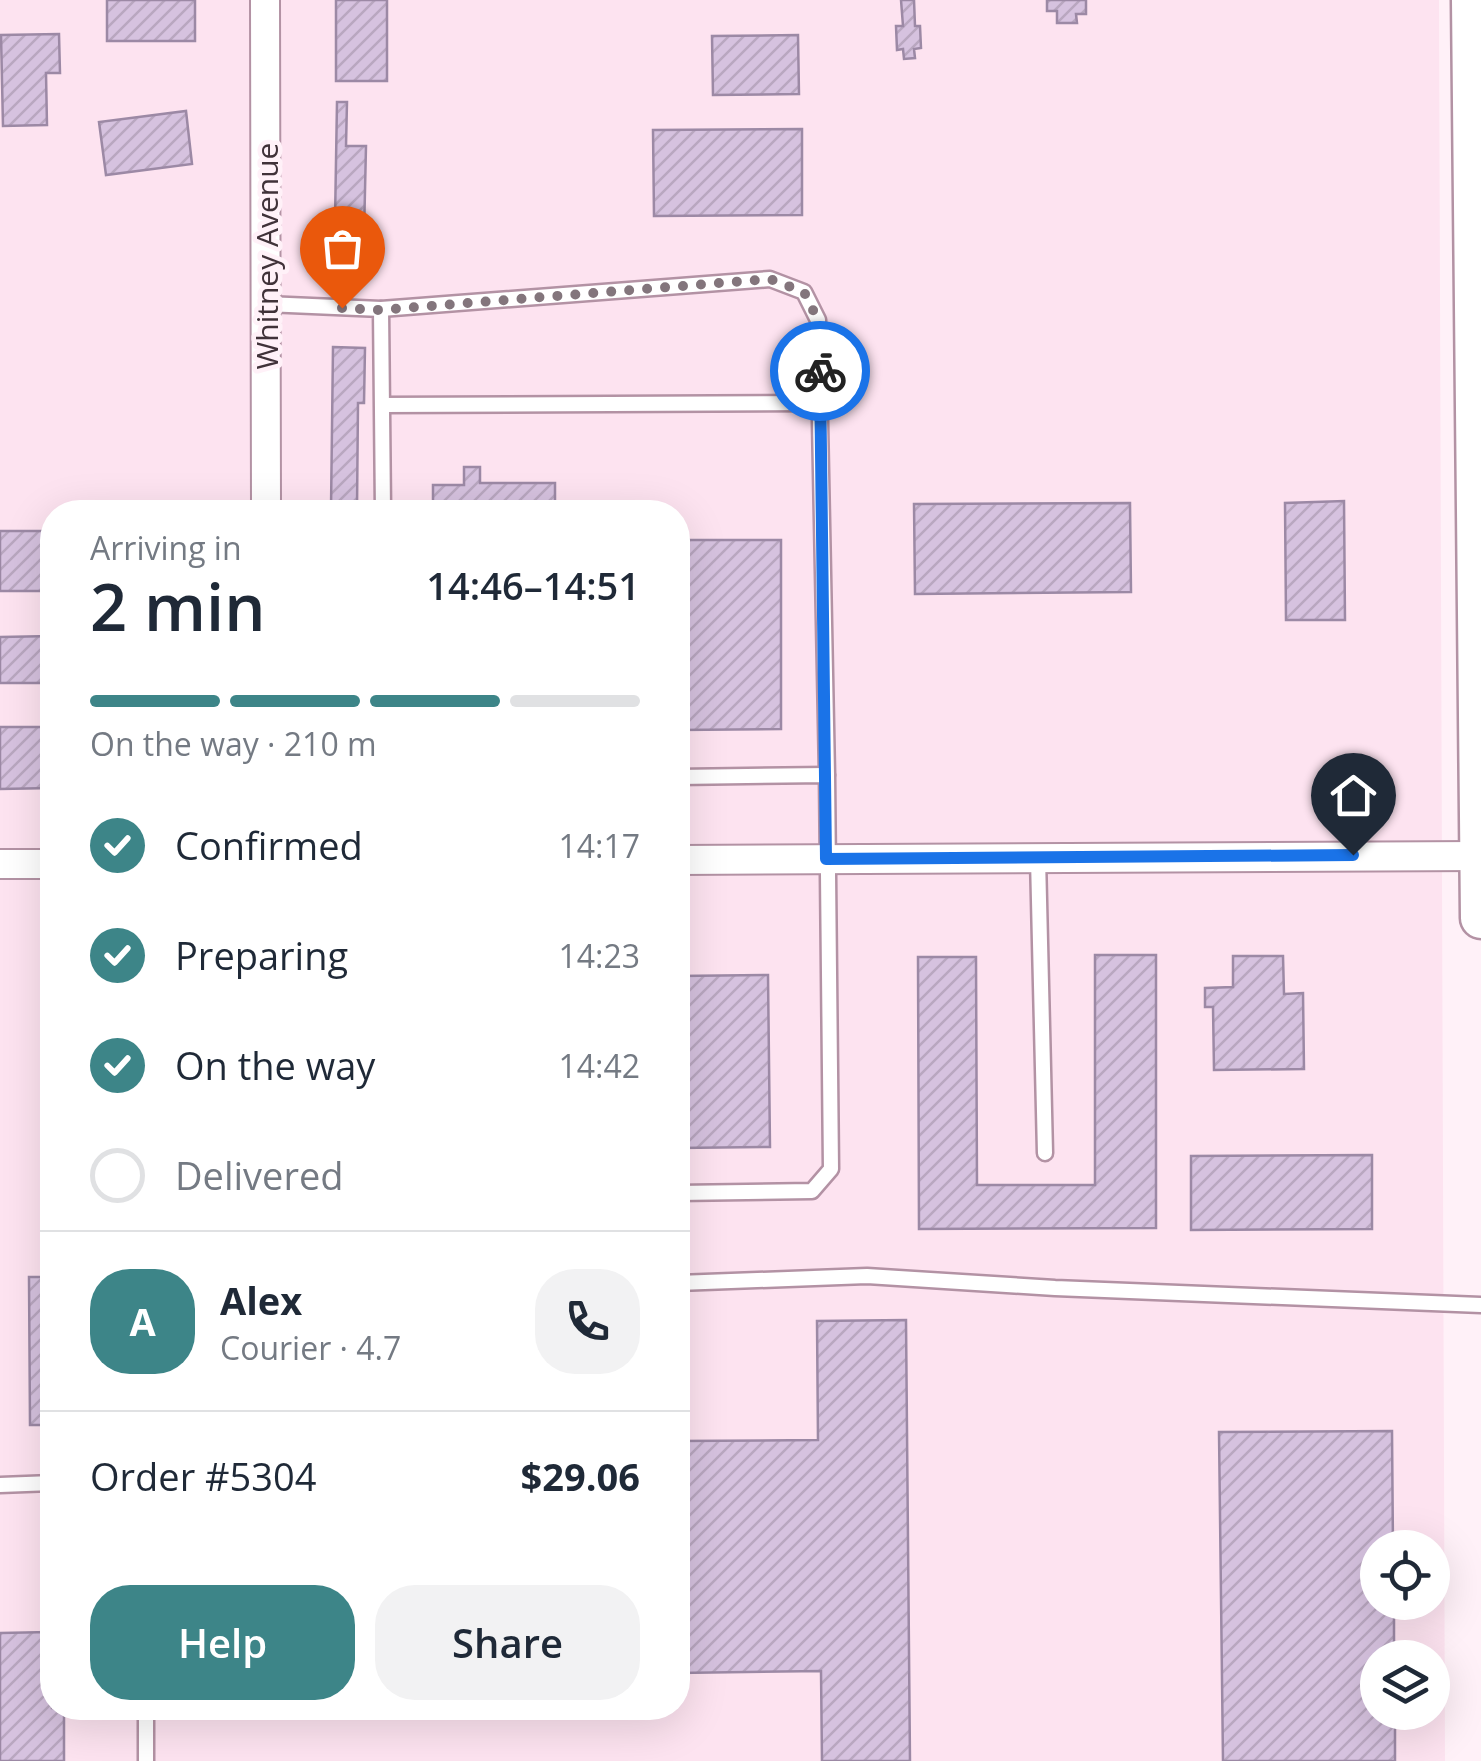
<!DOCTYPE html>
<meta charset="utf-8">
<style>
:root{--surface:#fff;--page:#f2f2f3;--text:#1f2937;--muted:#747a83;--line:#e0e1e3;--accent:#3d8588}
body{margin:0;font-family:"Open Sans",sans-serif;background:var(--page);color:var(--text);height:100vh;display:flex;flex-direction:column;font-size:38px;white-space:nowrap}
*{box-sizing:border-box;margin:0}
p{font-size:32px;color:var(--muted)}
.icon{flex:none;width:55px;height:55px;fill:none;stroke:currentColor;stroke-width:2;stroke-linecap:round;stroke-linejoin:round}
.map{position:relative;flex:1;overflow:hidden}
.side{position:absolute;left:40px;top:500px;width:650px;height:1220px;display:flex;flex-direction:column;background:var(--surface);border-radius:40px;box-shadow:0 10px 40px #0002}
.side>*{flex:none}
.tools{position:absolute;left:1360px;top:1530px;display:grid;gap:20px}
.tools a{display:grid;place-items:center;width:90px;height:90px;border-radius:50%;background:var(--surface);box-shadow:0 10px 40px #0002;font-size:50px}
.pin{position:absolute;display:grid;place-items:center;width:85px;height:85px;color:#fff;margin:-102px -42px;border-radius:50% 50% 50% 0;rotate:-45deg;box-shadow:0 0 10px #0007}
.pin .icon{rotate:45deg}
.courier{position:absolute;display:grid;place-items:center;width:100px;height:100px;margin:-50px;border:8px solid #1a73e8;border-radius:50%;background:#fff;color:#222;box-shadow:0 2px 12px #0007}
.overview em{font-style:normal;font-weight:600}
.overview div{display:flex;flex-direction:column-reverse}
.overview{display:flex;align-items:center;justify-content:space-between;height:170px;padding:0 50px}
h1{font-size:65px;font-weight:600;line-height:75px}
.bar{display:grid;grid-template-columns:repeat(4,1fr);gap:15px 10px;align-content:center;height:120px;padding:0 50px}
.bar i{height:12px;border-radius:8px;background:var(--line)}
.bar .selected{background:var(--accent)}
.bar p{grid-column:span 4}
.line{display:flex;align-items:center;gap:25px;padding:0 50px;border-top:2px solid var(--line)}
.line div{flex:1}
.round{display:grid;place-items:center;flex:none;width:105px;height:105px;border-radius:40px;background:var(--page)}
ol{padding:0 50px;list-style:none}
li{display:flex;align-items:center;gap:30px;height:110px}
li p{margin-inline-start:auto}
li .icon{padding:10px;border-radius:50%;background:var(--accent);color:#fff;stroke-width:4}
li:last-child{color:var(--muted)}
li i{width:55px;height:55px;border:5px solid var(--line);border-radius:50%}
.action{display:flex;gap:20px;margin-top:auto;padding:20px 50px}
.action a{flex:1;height:115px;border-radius:40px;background:var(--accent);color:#fff;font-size:40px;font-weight:600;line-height:115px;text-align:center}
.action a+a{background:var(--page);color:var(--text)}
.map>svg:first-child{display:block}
.built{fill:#fde3f0;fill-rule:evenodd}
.building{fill:url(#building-hatch);stroke:#9c89a5;stroke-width:2.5}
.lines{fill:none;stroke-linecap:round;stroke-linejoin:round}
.service-casing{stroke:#b392a4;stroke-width:19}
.minor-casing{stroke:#b392a4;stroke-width:32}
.secondary-casing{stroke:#b392a4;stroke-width:45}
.service{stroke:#fff;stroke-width:14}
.minor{stroke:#fff;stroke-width:28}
.secondary{stroke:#fff;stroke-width:40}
.done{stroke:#83757c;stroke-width:10;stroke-dasharray:0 18}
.route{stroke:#1a73e8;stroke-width:12}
.labels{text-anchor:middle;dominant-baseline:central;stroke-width:9;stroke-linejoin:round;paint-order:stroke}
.street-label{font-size:30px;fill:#403239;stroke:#fff1f8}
</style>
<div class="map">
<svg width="1481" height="1761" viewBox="0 0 1481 1761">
<defs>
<pattern id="building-hatch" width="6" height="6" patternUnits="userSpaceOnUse" patternTransform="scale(2.5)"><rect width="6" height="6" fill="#d6c2df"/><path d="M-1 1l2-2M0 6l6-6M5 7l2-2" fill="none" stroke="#b9a7c0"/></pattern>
</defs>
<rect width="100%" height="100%" fill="#fff1f8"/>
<path class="built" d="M0 0H1439L1445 1761H0ZM52 512H678V1708H52ZM1378 1548H1432V1602H1378ZM1378 1658H1432V1712H1378Z"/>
<g class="building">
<rect x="107" y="0" width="88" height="41"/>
<rect x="336" y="0" width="51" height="81"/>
<polygon points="901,0 914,0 915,26 920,26 921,48 914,49 915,58 904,59 903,49 897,50 896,26 903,26"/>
<polygon points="1047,0 1086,0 1086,14 1076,14 1077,23 1057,23 1057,11 1047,11"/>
<polygon points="59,34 60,73 46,73 47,125 3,126 1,35"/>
<polygon points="798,35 799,94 713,95 712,36"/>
<polygon points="337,102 347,102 346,146 366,146 363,280 334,280"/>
<polygon points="186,111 192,164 106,175 99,122"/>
<polygon points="802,129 802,215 654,216 653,130"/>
<polygon points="333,347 365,348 364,403 358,403 357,508 331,508"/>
<polygon points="464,467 480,467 480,483 555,483 555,512 433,512 433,485 464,485"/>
<polygon points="1344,501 1345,620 1286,620 1285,503"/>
<polygon points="1130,503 1131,592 915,594 914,504"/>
<rect x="0" y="531" width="52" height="60"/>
<polygon points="678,540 781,540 781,729 678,730"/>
<polygon points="52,636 52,683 0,683 0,637"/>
<polygon points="0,727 52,727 52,788 0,789"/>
<polygon points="1095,955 1156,955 1156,1228 919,1229 918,957 976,957 977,1185 1095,1185"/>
<polygon points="1233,956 1283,956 1284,994 1303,993 1304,1069 1214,1070 1213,1007 1205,1007 1205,988 1233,987"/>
<polygon points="768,975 770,1147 678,1148 678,976"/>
<polygon points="1372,1155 1372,1229 1191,1230 1191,1156"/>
<polygon points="29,1277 52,1277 52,1425 30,1425"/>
<polygon points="906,1320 910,1761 822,1761 821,1671 678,1673 678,1441 818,1440 817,1321"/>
<polygon points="1392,1431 1393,1548 1378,1548 1378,1602 1394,1602 1394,1658 1378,1658 1378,1712 1395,1712 1395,1761 1223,1761 1219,1432"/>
<polygon points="49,1632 49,1645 52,1645 52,1708 64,1708 64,1761 0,1761 0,1633"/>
</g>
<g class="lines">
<defs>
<g id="service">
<polyline points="266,304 381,309 383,512"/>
<polyline points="381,309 770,279 804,292 818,320 827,775"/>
<polyline points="383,405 821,403"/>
<polyline points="678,777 827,775 831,1169 812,1191 678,1193"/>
<polyline points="1038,858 1045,1153"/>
<polyline points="678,1283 867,1276 1055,1288 1481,1305"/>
<polyline points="0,1485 52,1483"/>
<polyline points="146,1761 146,1708"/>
</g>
<g id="minor">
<polyline points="265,0 266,512"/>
<polyline points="678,860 1480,856"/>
<polyline points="0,864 52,864"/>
</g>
<polyline id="secondary" points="1472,0 1481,918"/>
</defs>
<use href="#service" class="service-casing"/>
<use href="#minor" class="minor-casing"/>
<use href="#secondary" class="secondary-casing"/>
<use href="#service" class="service"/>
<use href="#minor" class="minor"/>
<use href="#secondary" class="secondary"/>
</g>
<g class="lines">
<polyline class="done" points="342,308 380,310 770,279 804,292 818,320 820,371"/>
<polyline class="route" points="820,371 826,859 1353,855"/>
</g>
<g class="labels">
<g class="street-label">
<text transform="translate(266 256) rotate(-90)">Whitney Avenue</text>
</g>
</g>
</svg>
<div class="tools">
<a><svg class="icon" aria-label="locate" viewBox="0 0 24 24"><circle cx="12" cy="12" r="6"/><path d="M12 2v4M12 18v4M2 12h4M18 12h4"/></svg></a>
<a><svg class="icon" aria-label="layers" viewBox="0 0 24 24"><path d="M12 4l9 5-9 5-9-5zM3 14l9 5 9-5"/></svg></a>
</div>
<div class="pin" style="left:342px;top:308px;background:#ea580c"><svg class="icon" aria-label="bag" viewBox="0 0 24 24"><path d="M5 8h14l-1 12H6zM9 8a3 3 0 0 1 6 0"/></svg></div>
<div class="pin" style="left:1353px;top:855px;background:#1f2937"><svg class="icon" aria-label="home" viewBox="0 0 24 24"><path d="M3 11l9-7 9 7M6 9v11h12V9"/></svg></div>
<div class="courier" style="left:820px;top:371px"><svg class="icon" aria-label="bike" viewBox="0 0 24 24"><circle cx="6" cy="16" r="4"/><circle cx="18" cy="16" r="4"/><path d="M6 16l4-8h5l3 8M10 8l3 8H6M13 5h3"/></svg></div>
<section class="side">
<div class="overview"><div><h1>2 min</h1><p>Arriving in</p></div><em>14:46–14:51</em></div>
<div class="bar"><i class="selected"></i><i class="selected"></i><i class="selected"></i><i></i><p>On the way · 210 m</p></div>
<ol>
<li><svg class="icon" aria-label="check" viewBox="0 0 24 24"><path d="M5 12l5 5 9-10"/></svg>Confirmed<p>14:17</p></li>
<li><svg class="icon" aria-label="check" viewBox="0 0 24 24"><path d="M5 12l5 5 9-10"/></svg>Preparing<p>14:23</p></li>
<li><svg class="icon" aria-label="check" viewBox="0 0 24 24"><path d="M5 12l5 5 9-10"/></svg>On the way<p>14:42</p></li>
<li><i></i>Delivered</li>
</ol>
<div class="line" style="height:180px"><b class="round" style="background:var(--accent);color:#fff">A</b><div><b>Alex</b><p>Courier · 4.7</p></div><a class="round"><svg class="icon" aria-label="phone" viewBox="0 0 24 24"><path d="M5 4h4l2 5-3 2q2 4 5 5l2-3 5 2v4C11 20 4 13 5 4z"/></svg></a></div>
<div class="line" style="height:130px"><div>Order #5304</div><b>$29.06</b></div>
<div class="action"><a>Help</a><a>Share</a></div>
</section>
</div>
